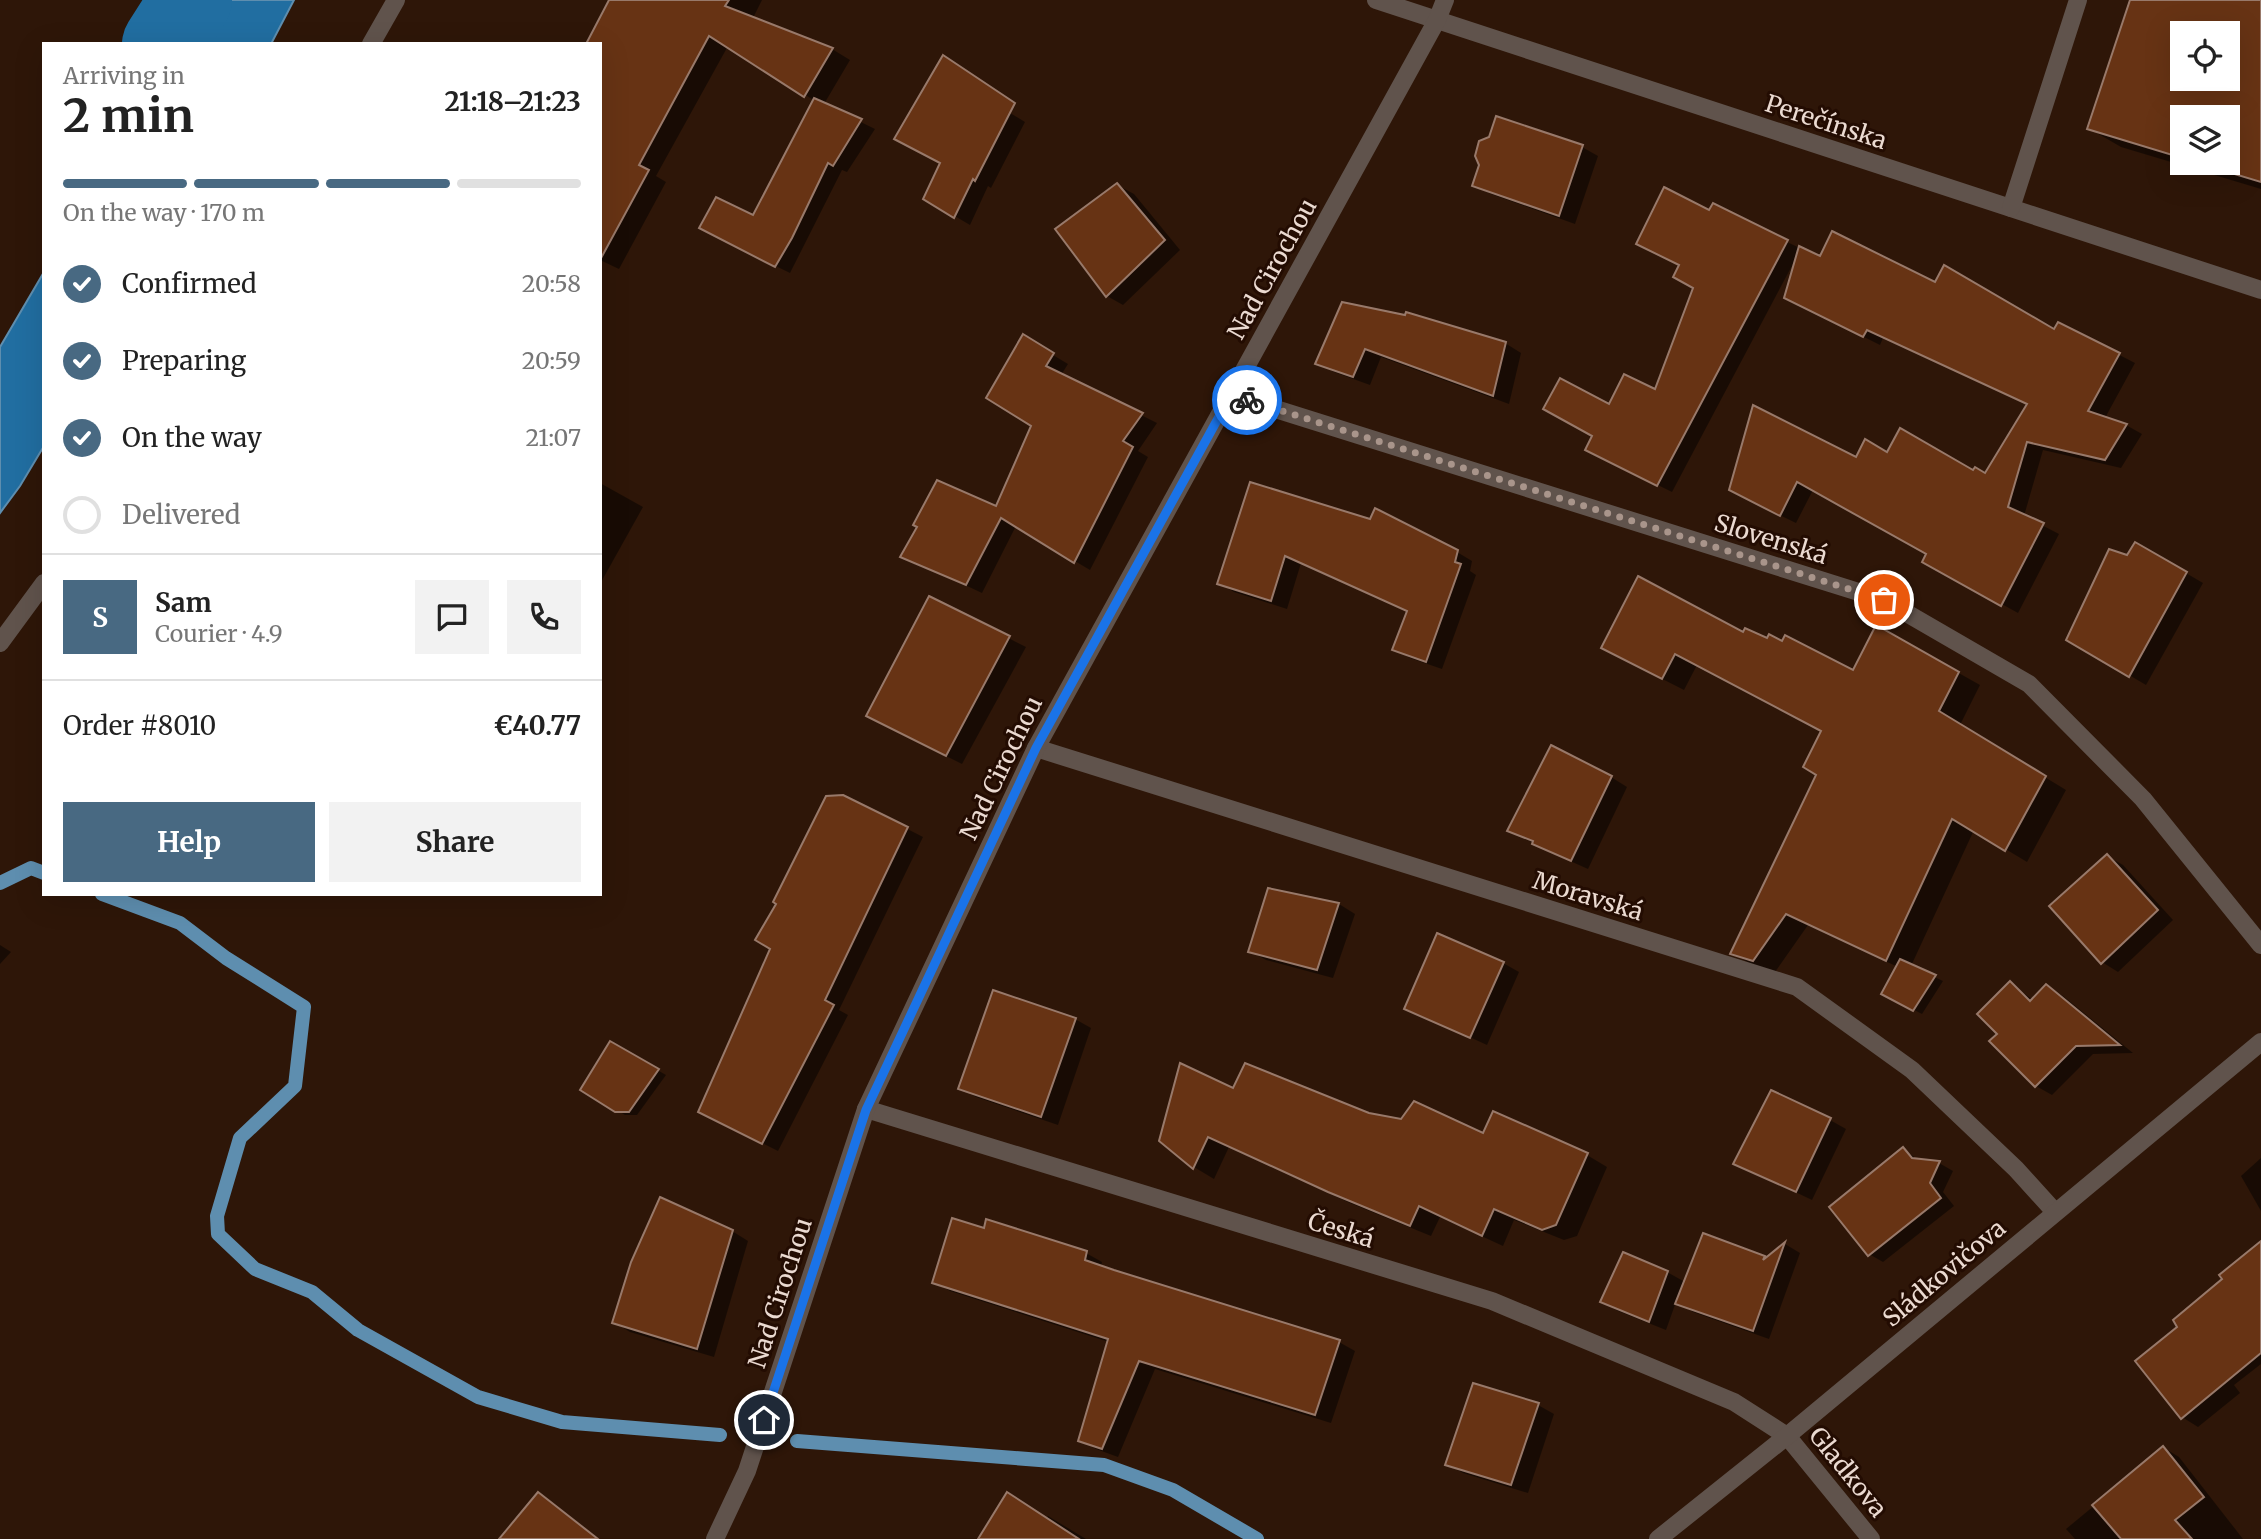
<!DOCTYPE html>
<meta charset="utf-8">
<style>
:root{--surface:#fff;--page:#f2f2f2;--text:#222;--muted:#767676;--line:#e0e0e0;--accent:#486982}
body{margin:0;font-family:Merriweather,serif;background:var(--page);color:var(--text);height:100vh;display:flex;flex-direction:column;font-size:26px;white-space:nowrap}
*{box-sizing:border-box;margin:0}
p{font-size:23px;color:var(--muted)}
.icon{flex:none;width:38px;height:38px;fill:none;stroke:currentColor;stroke-width:2;stroke-linecap:round;stroke-linejoin:round}
.map{position:relative;flex:1;overflow:hidden}
.panel{position:absolute;left:42px;top:42px;width:560px;height:854px;display:flex;flex-direction:column;background:var(--surface);border-radius:0px;box-shadow:0 7px 28px #0002}
.panel>*{flex:none}
.tools{position:absolute;left:2170px;top:21px;display:grid;gap:14px}
.tools a{display:grid;place-items:center;width:70px;height:70px;border-radius:0px;background:var(--surface);box-shadow:0 7px 28px #0002;font-size:35px}
.pin{position:absolute;display:grid;place-items:center;width:60px;height:60px;color:#fff;margin:-30px;border:4px solid #fff;border-radius:50%;box-shadow:0 2px 7px #0007}
.courier{position:absolute;display:grid;place-items:center;width:70px;height:70px;margin:-35px;border:5px solid #1a73e8;border-radius:50%;background:#fff;color:#222;box-shadow:0 2px 9px #0007}
.summary em{font-style:normal;font-weight:700}
.summary div{display:flex;flex-direction:column-reverse}
.summary{display:flex;align-items:center;justify-content:space-between;height:119px;padding:0 21px}
h1{font-size:46px;font-weight:700;line-height:52px}
.bar{display:grid;grid-template-columns:repeat(4,1fr);gap:10px 7px;align-content:center;height:84px;padding:0 21px}
.bar i{height:9px;border-radius:5px;background:var(--line)}
.bar .current{background:var(--accent)}
.bar p{grid-column:span 4}
.line{display:flex;align-items:center;gap:18px;padding:0 21px;border-top:2px solid var(--line)}
.line div{flex:1}
.round{display:grid;place-items:center;flex:none;width:74px;height:74px;border-radius:0px;background:var(--page)}
ol{padding:0 21px;list-style:none}
li{display:flex;align-items:center;gap:21px;height:77px}
li p{margin-inline-start:auto}
li .icon{padding:7px;border-radius:50%;background:var(--accent);color:#fff;stroke-width:4}
li:last-child{color:var(--muted)}
li i{width:38px;height:38px;border:4px solid var(--line);border-radius:50%}
.primary-button{display:flex;gap:14px;margin-top:auto;padding:14px 21px}
.primary-button a{flex:1;height:80px;border-radius:0px;background:var(--accent);color:#fff;font-size:28px;font-weight:700;line-height:80px;text-align:center}
.primary-button a+a{background:var(--page);color:var(--text)}
.map>svg:first-child{display:block}
.water{fill:#216ea1;stroke:#5e8eaf;stroke-width:2}
.shadow{fill:#0007;fill-rule:evenodd}
.lines{fill:none;stroke-linecap:round;stroke-linejoin:round}
.stream{stroke:#5e8eaf;stroke-width:14}
.river{stroke:#216ea1;stroke-width:82}
.building{fill:#673314;stroke:#98796a;stroke-width:2;fill-rule:evenodd}
.minor{stroke:#60534c;stroke-width:18}
.done{stroke:#a9958b;stroke-width:7;stroke-dasharray:0 12.6}
.route{stroke:#1a73e8;stroke-width:9}
.labels{text-anchor:middle;dominant-baseline:central;stroke-width:6;stroke-linejoin:round;paint-order:stroke}
.street-label{font-size:24px;fill:#ebdad1;stroke:#230c02}
</style>
<div class="map">
<svg width="2261" height="1539" viewBox="0 0 2261 1539">
<rect width="100%" height="100%" fill="#2e1608"/>
<g class="water">
<polygon points="200,0 294,0 271,44 178,44"/>
<polygon points="44,272 44,446 20,486 0,513 0,347"/>
</g>
<g class="shadow">
<polygon points="611,0 762,0 752,20 832,49 850,60 824,104 875,129 847,172 842,170 790,273 715,236 754,217 815,101 728,46 656,176 666,182 619,269 600,260 600,44"/>
<path d="M2132 0H2261V189L2121 147 2090 129ZM2182 33H2228V79H2182ZM2182 117H2228V163H2182Z"/>
<polygon points="928,84 1010,113 1025,122 991,188 988,186 970,225 926,199 942,163"/>
<polygon points="1582,147 1598,156 1575,224 1491,194 1474,185"/>
<polygon points="1117,185 1134,194 1180,250 1123,305 1107,296"/>
<polygon points="1710,212 1787,242 1821,258 1936,284 2055,331 2059,324 2135,363 2105,418 2126,425 2142,434 2121,468 2043,450 2024,516 2059,534 2018,613 1924,561 1928,554 1813,490 1796,523 1747,499 1857,459 1887,454 1985,475 2029,405 1883,338 1880,345 1802,306 1795,260 1672,492 1601,457 1610,406 1656,392 1695,288"/>
<polygon points="1343,304 1505,343 1521,353 1509,404 1381,357 1370,385 1334,372 1318,363"/>
<polygon points="1023,337 1068,364 1061,375 1157,423 1138,451 1148,457 1090,570 1016,526 982,593 903,556 997,508 1034,426"/>
<polygon points="600,483 643,507 600,584"/>
<polygon points="1251,484 1457,552 1472,561 1470,571 1476,575 1442,669 1410,658 1394,649 1408,612 1301,563 1287,609 1234,592 1219,583"/>
<polygon points="2136,544 2203,583 2146,685 2068,639"/>
<polygon points="930,598 1026,647 962,764 884,725"/>
<polygon points="1877,627 1980,685 1960,725 2066,790 2027,862 1974,830 1911,966 1943,981 1922,1014 1891,998 1898,967 1808,925 1775,972 1753,965 1732,953 1818,775 1823,731 1697,665 1684,690 1625,660 1744,634 1854,672"/>
<polygon points="1611,777 1627,787 1588,869 1550,852 1509,830"/>
<polygon points="843,796 923,837 839,1010 848,1015 778,1151 716,1120 773,948"/>
<polygon points="2107,856 2123,865 2173,920 2118,972 2102,962"/>
<polygon points="1339,904 1355,914 1333,978 1266,960 1250,951"/>
<polygon points="0,945 11,952 0,964"/>
<polygon points="1503,963 1519,972 1487,1045 1406,1008"/>
<polygon points="2010,983 2033,1000 2047,986 2063,996 2133,1053 2093,1054 2052,1095 2036,1086 1999,1034"/>
<polygon points="1075,1019 1091,1028 1058,1125 976,1097 960,1088"/>
<polygon points="610,1043 666,1075 637,1115 625,1115 583,1089"/>
<polygon points="1234,1091 1587,1155 1607,1167 1577,1236 1564,1240 1514,1220 1503,1246 1440,1217 1431,1236 1350,1203 1229,1147 1214,1179 1194,1167 1161,1140"/>
<polygon points="1830,1120 1846,1129 1812,1200 1735,1163"/>
<polygon points="1903,1149 1920,1161 1939,1163 1953,1171 1943,1192 1954,1206 1883,1262 1869,1254"/>
<polygon points="2261,1158 2261,1211 2241,1176"/>
<polygon points="985,1230 1086,1253 1102,1262 1101,1267 1339,1342 1355,1351 1331,1423 1155,1369 1118,1457 1096,1449 1080,1440 1109,1342 950,1291 934,1282"/>
<polygon points="732,1231 748,1241 714,1357 630,1332 614,1322"/>
<polygon points="2261,1243 2261,1364 2234,1385 2240,1393 2198,1427 2182,1417 2179,1328"/>
<polygon points="1785,1244 1800,1253 1769,1339 1693,1312 1676,1302 1666,1330 1618,1311 1602,1302 1667,1272 1685,1282 1764,1258 1766,1259"/>
<polygon points="1538,1405 1554,1414 1528,1493 1463,1473 1447,1464"/>
<polygon points="2164,1448 2179,1457 2243,1539 2075,1539 2066,1529"/>
<polygon points="538,1494 554,1504 599,1539 501,1539"/>
<polygon points="1048,1516 1086,1539 980,1539 1046,1519"/>
</g>
<g class="lines">
<g class="stream">
<polyline points="0,883 31,868 44,873"/>
<polyline points="102,894 180,923 226,958 304,1007 295,1086 240,1138 217,1216 218,1234 255,1269 312,1292 358,1330 478,1397 562,1422 720,1435"/>
<polyline points="797,1441 1104,1465 1173,1490 1257,1539"/>
</g>
<polyline class="river" points="163,44 191,0"/>
</g>
<g class="building">
<polygon points="609,0 729,0 725,6 833,48 804,97 709,36 639,165 649,170 600,260 600,44 586,44"/>
<path d="M2130 0H2261V182L2198 163H2228V117H2182V158L2087 129ZM2182 33H2228V79H2182Z"/>
<polygon points="943,55 1015,103 975,181 973,179 954,218 923,199 940,163 894,139"/>
<polygon points="814,98 862,119 833,166 828,163 792,238 775,267 699,228 716,197 753,215"/>
<polygon points="1496,116 1583,145 1559,216 1472,186 1479,165 1475,156 1479,141 1489,137"/>
<polygon points="1117,183 1165,240 1106,297 1055,229"/>
<polygon points="1664,187 1709,210 1713,203 1788,240 1657,486 1585,450 1592,436 1543,409 1560,378 1609,404 1624,374 1655,389 1693,288 1673,277 1679,265 1636,244"/>
<polygon points="1832,231 1935,282 1944,265 2054,329 2058,322 2120,353 2088,411 2127,424 2105,460 2027,442 2008,507 2044,523 2001,606 1922,562 1926,554 1797,482 1780,516 1729,490 1753,405 1856,457 1865,439 1887,452 1900,428 1973,470 1975,467 1985,473 2027,404 1867,330 1863,337 1784,298 1799,246 1820,256"/>
<polygon points="1342,302 1405,315 1406,312 1506,342 1493,396 1365,349 1353,377 1315,364"/>
<polygon points="1023,334 1054,353 1046,366 1143,413 1123,441 1133,447 1074,563 1001,518 966,585 900,557 917,527 913,525 937,480 996,506 1031,426 986,398"/>
<polygon points="1250,482 1370,519 1375,508 1458,550 1455,562 1461,564 1426,662 1392,650 1407,611 1285,556 1271,601 1217,584"/>
<polygon points="2135,542 2187,572 2129,677 2066,640 2109,549 2127,555"/>
<polygon points="1638,576 1743,632 1745,628 1767,638 1769,634 1782,641 1785,635 1853,670 1876,625 1959,672 1939,711 2046,776 2005,851 1952,819 1886,961 1786,914 1753,961 1730,954 1816,775 1803,767 1821,731 1675,654 1662,679 1601,648"/>
<polygon points="929,596 1010,636 946,756 866,716"/>
<polygon points="1551,745 1612,776 1571,861 1532,844 1533,841 1507,831"/>
<polygon points="843,795 908,827 825,1000 834,1005 762,1144 698,1112 770,949 755,940 776,904 773,902 826,796"/>
<polygon points="2107,854 2158,910 2101,964 2049,906"/>
<polygon points="1268,888 1339,903 1317,970 1248,952"/>
<polygon points="1437,933 1504,962 1470,1038 1404,1009"/>
<polygon points="1900,959 1936,975 1913,1011 1881,994"/>
<polygon points="2010,981 2030,1001 2046,984 2120,1045 2076,1046 2035,1087 1989,1041 1997,1034 1977,1014"/>
<polygon points="993,990 1076,1018 1041,1117 958,1089"/>
<polygon points="610,1041 659,1069 629,1112 615,1112 580,1090"/>
<polygon points="1180,1063 1233,1088 1245,1063 1369,1113 1401,1119 1414,1101 1483,1133 1493,1111 1588,1153 1556,1225 1542,1230 1494,1209 1482,1236 1419,1206 1410,1226 1328,1192 1208,1137 1193,1169 1159,1141"/>
<polygon points="1771,1090 1831,1118 1796,1192 1733,1164"/>
<polygon points="1903,1147 1912,1158 1940,1161 1930,1183 1941,1198 1868,1256 1829,1207"/>
<polygon points="660,1197 733,1230 697,1349 612,1323 631,1262"/>
<polygon points="952,1218 984,1228 986,1219 1087,1251 1085,1260 1114,1270 1340,1340 1315,1415 1139,1361 1102,1449 1078,1441 1108,1339 932,1283"/>
<polygon points="1703,1233 1765,1256 1763,1260 1785,1242 1753,1331 1675,1304"/>
<polygon points="2261,1241 2261,1353 2181,1419 2135,1361 2177,1327 2173,1320 2222,1279 2219,1275"/>
<polygon points="1623,1252 1668,1271 1649,1322 1600,1302"/>
<polygon points="1473,1383 1539,1403 1511,1485 1445,1465"/>
<polygon points="2163,1446 2204,1497 2175,1520 2192,1539 2121,1539 2092,1505"/>
<polygon points="538,1492 598,1539 499,1539"/>
<polygon points="1007,1492 1079,1539 978,1539"/>
</g>
<g class="lines">
<g class="minor">
<polyline points="1376,0 2261,290"/>
<polyline points="371,44 396,0"/>
<polyline points="2011,208 2078,0"/>
<polyline points="1231,395 1884,600 2029,684 2143,799 2261,945"/>
<polyline points="0,643 44,583"/>
<polyline points="1036,748 1797,987 1912,1070 2016,1169 2055,1212"/>
<polyline points="866,1109 1492,1301 1734,1402 1787,1436 1871,1539"/>
<polyline points="715,1539 747,1471 866,1109 1036,748 1437,20 1445,0"/>
<polyline points="1658,1539 1787,1436 2261,1042"/>
</g>
</g>
<g class="lines">
<polyline class="done" points="1247,400 1884,600"/>
<polyline class="route" points="764,1420 866,1110 1036,748 1231,395 1247,400"/>
</g>
<g class="labels">
<g class="street-label">
<text transform="translate(1826 122) rotate(18)">Perečínska</text>
<text transform="translate(1272 269) rotate(-61)">Nad Cirochou</text>
<text transform="translate(1771 539) rotate(17)">Slovenská</text>
<text transform="translate(1001 768) rotate(-64)">Nad Cirochou</text>
<text transform="translate(1588 896) rotate(17)">Moravská</text>
<text transform="translate(1341 1230) rotate(17)">Česká</text>
<text transform="translate(1944 1273) rotate(-40)">Sládkovičova</text>
<text transform="translate(780 1293) rotate(-72)">Nad Cirochou</text>
<text transform="translate(1848 1472) rotate(51)">Gladkova</text>
</g>
</g>
</svg>
<div class="tools">
<a><svg class="icon" aria-label="locate" viewBox="0 0 24 24"><circle cx="12" cy="12" r="6"/><path d="M12 2v4M12 18v4M2 12h4M18 12h4"/></svg></a>
<a><svg class="icon" aria-label="layers" viewBox="0 0 24 24"><path d="M12 4l9 5-9 5-9-5zM3 14l9 5 9-5"/></svg></a>
</div>
<div class="pin" style="left:1884px;top:600px;background:#ea580c"><svg class="icon" aria-label="bag" viewBox="0 0 24 24"><path d="M5 8h14l-1 12H6zM9 8a3 3 0 0 1 6 0"/></svg></div>
<div class="pin" style="left:764px;top:1420px;background:#1f2937"><svg class="icon" aria-label="home" viewBox="0 0 24 24"><path d="M3 11l9-7 9 7M6 9v11h12V9"/></svg></div>
<div class="courier" style="left:1247px;top:400px"><svg class="icon" aria-label="bike" viewBox="0 0 24 24"><circle cx="6" cy="16" r="4"/><circle cx="18" cy="16" r="4"/><path d="M6 16l4-8h5l3 8M10 8l3 8H6M13 5h3"/></svg></div>
<section class="panel">
<div class="summary"><div><h1>2 min</h1><p>Arriving in</p></div><em>21:18–21:23</em></div>
<div class="bar"><i class="current"></i><i class="current"></i><i class="current"></i><i></i><p>On the way · 170 m</p></div>
<ol>
<li><svg class="icon" aria-label="check" viewBox="0 0 24 24"><path d="M5 12l5 5 9-10"/></svg>Confirmed<p>20:58</p></li>
<li><svg class="icon" aria-label="check" viewBox="0 0 24 24"><path d="M5 12l5 5 9-10"/></svg>Preparing<p>20:59</p></li>
<li><svg class="icon" aria-label="check" viewBox="0 0 24 24"><path d="M5 12l5 5 9-10"/></svg>On the way<p>21:07</p></li>
<li><i></i>Delivered</li>
</ol>
<div class="line" style="height:126px"><b class="round" style="background:var(--accent);color:#fff">S</b><div><b>Sam</b><p>Courier · 4.9</p></div><a class="round"><svg class="icon" aria-label="chat" viewBox="0 0 24 24"><path d="M4 5h16v11H9l-5 4z"/></svg></a><a class="round"><svg class="icon" aria-label="phone" viewBox="0 0 24 24"><path d="M5 4h4l2 5-3 2q2 4 5 5l2-3 5 2v4C11 20 4 13 5 4z"/></svg></a></div>
<div class="line" style="height:91px"><div>Order #8010</div><b>€40.77</b></div>
<div class="primary-button"><a>Help</a><a>Share</a></div>
</section>
</div>
